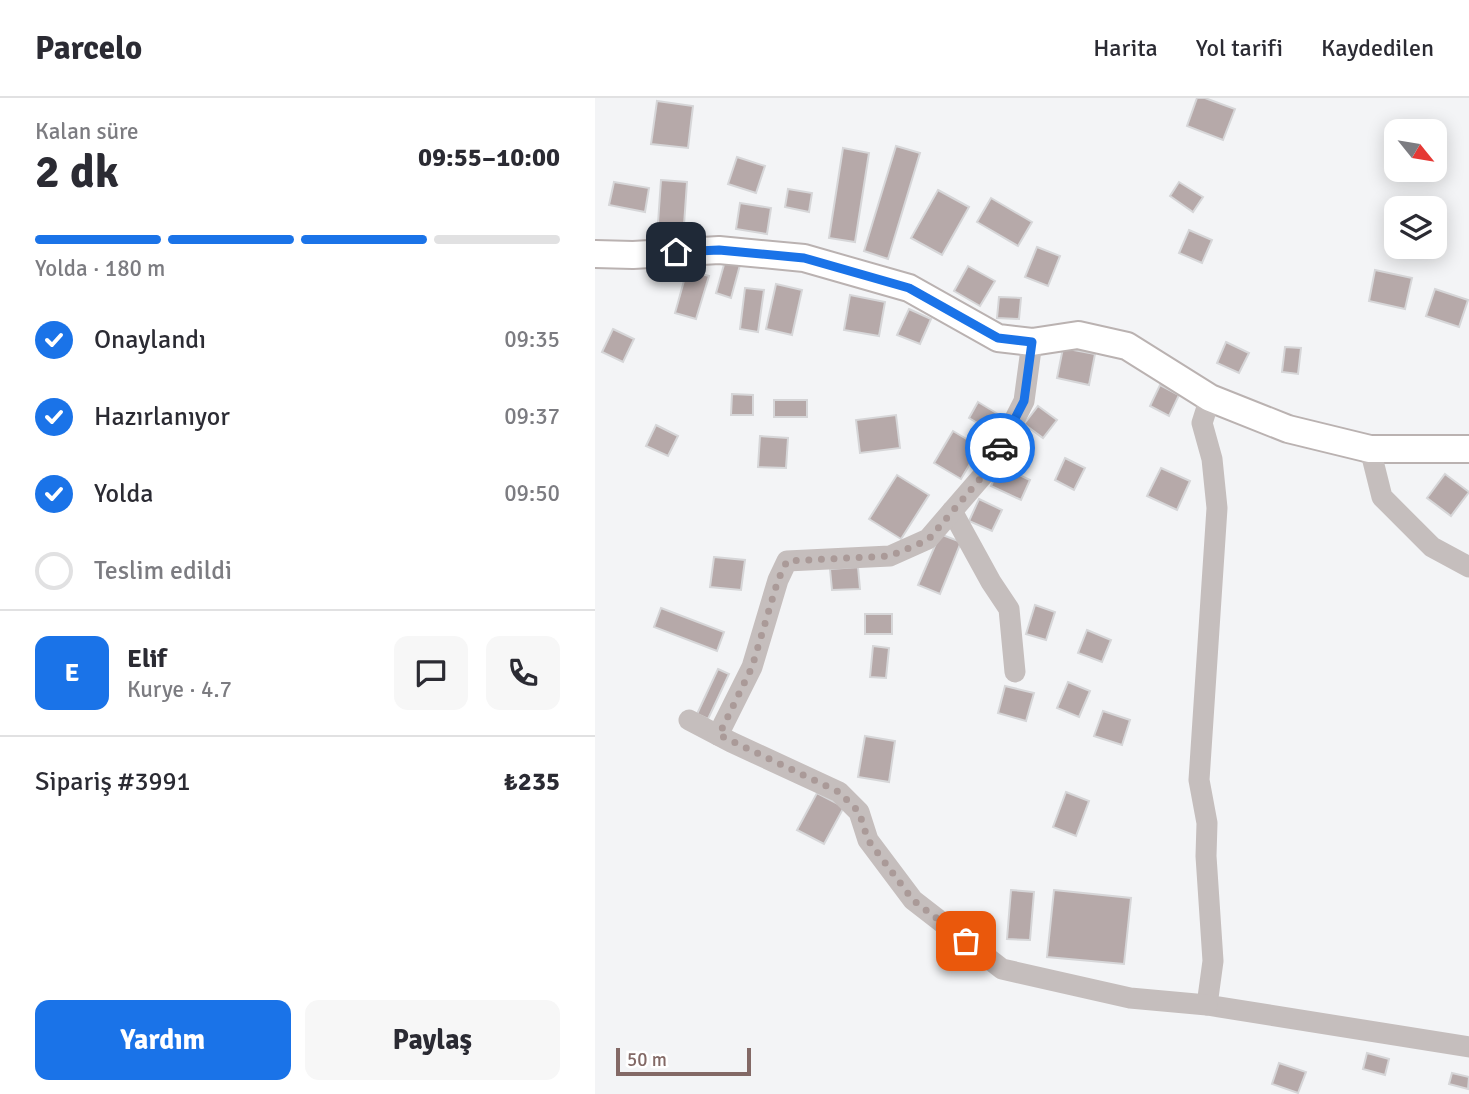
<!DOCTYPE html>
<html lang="tr">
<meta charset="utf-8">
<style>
:root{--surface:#fff;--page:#f7f7f7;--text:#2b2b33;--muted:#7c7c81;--line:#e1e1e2;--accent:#1a73e8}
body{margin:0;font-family:Signika,sans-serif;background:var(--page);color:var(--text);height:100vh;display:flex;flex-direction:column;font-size:26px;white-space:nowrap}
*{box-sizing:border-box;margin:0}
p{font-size:23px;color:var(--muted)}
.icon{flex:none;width:38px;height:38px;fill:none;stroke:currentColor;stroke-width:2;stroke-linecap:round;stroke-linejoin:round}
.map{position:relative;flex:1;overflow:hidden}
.drawer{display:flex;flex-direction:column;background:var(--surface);width:595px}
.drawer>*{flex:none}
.needle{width:46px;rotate:120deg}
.tools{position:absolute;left:789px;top:21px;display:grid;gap:14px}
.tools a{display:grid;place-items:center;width:63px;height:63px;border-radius:14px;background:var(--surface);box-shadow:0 4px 18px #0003;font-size:35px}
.scale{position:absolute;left:21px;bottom:18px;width:135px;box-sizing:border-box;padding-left:7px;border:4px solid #836966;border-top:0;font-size:19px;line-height:24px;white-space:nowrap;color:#836966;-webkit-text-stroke:5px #fff;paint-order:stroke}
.pin{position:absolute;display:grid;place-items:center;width:60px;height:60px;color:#fff;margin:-30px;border-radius:14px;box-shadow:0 4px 10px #0006}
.courier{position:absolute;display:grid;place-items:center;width:70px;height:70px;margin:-35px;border:5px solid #1a73e8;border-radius:50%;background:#fff;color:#222;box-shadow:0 2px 9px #0007}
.summary em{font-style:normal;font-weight:800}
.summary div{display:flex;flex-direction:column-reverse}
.summary{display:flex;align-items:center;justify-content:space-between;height:119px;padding:0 35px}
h1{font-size:46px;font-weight:800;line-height:52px}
.bar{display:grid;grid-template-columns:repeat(4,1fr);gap:10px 7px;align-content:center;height:84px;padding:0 35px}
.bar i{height:9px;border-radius:5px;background:var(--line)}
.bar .active{background:var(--accent)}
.bar p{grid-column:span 4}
.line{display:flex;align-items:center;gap:18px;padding:0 35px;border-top:2px solid var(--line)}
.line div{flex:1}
.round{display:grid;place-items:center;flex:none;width:74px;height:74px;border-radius:14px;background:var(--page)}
ol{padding:0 35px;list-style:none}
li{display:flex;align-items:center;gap:21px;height:77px}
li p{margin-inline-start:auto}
li .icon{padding:7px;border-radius:50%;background:var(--accent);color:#fff;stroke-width:4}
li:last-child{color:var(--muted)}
li i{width:38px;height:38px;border:4px solid var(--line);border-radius:50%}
.primary-button{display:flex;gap:14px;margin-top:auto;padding:14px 35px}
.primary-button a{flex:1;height:80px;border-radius:14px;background:var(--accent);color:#fff;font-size:28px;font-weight:800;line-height:80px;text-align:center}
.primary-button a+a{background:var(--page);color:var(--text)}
header{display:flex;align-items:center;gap:42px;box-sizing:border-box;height:98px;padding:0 35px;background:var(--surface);border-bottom:2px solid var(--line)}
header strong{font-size:33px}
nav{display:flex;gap:38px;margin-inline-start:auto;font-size:24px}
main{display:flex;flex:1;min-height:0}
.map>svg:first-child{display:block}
.building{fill:#b6a9a9;stroke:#d6d6d8;stroke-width:2}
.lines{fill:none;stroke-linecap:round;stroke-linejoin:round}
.major-casing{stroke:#bab2b1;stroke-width:30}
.minor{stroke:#c5bebd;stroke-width:21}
.major{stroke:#fff;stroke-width:26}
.done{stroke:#aa9a98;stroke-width:7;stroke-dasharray:0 12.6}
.route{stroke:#1a73e8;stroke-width:9}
</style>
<header>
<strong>Parcelo</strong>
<nav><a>Harita</a><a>Yol tarifi</a><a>Kaydedilen</a></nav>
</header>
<main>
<section class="drawer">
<div class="summary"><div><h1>2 dk</h1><p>Kalan süre</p></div><em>09:55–10:00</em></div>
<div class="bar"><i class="active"></i><i class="active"></i><i class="active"></i><i></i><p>Yolda · 180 m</p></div>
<ol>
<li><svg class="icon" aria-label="check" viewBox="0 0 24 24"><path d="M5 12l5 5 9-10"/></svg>Onaylandı<p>09:35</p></li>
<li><svg class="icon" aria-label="check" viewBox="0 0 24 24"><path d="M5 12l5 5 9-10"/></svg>Hazırlanıyor<p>09:37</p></li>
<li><svg class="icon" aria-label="check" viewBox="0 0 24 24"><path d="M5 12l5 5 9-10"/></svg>Yolda<p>09:50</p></li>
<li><i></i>Teslim edildi</li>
</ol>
<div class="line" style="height:126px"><b class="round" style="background:var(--accent);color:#fff">E</b><div><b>Elif</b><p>Kurye · 4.7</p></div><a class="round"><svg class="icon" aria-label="chat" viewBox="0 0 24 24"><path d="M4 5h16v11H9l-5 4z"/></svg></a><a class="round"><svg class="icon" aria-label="phone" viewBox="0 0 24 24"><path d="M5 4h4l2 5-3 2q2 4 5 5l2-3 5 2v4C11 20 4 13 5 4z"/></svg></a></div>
<div class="line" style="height:91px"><div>Sipariş #3991</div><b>₺235</b></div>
<div class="primary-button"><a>Yardım</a><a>Paylaş</a></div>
</section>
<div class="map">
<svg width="874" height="996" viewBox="0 0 874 996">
<rect width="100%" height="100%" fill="#f3f4f6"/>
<g class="building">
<polygon points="602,0 610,0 640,11 628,42 592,28"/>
<polygon points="62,3 98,8 93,50 56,46"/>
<polygon points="301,48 325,55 293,161 269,153"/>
<polygon points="248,50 274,55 260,144 234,140"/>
<polygon points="142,59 170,68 161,95 133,86"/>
<polygon points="66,82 92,84 89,127 63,125"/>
<polygon points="19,84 54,90 50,114 14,107"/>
<polygon points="584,84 608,99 598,114 575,98"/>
<polygon points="193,91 217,95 214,114 190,109"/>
<polygon points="343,92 374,109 347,157 316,140"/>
<polygon points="396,100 437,124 423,148 382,124"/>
<polygon points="145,105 176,110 172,136 141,131"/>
<polygon points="594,132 617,142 607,165 584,155"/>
<polygon points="442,149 465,158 453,188 430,179"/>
<polygon points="130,163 145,167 136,200 121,195"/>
<polygon points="373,168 400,183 385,208 359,193"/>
<polygon points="92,172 114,178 101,221 80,215"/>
<polygon points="780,172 817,180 810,211 774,203"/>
<polygon points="181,186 207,192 197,237 171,231"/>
<polygon points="150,190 169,192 163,234 145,231"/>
<polygon points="840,191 873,202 864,229 831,218"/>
<polygon points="255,197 290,204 284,238 249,232"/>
<polygon points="404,199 426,200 424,221 402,220"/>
<polygon points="314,211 336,221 325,246 302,237"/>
<polygon points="18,231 39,241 28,264 7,254"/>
<polygon points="631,244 654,255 644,275 622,265"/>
<polygon points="690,249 706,250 703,276 687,274"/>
<polygon points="468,250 500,256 494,287 462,280"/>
<polygon points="565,287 584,297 574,318 555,308"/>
<polygon points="137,296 158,297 158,317 136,317"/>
<rect x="179" y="302" width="33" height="17"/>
<polygon points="383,304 403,316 394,332 374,320"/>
<polygon points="443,308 462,322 448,340 429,326"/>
<polygon points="301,317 305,350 265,355 261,322"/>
<polygon points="61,327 83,338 73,358 51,348"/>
<polygon points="358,333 385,349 366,381 339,365"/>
<polygon points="165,338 193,340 191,370 163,369"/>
<polygon points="470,360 490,370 479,392 460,382"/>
<polygon points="405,368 435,382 426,402 396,388"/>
<polygon points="566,370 595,383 582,412 552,398"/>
<polygon points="850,376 874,394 856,418 832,400"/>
<polygon points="302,377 334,397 306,441 274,421"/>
<polygon points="384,401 407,412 397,433 374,423"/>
<polygon points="345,436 366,444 345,496 323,487"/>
<polygon points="119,459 150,462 146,492 115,489"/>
<polygon points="263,469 265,491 237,492 235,471"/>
<polygon points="440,507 460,514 451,542 431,536"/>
<polygon points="66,510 129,534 122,553 59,529"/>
<rect x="270" y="516" width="27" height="20"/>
<polygon points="492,532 516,542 507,564 483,555"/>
<polygon points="278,548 294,550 291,580 275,579"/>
<polygon points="123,571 134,576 113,621 102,616"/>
<polygon points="473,584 495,593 484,619 462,610"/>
<polygon points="410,588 439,595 431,623 403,615"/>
<polygon points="508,613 535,622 527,647 499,638"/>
<polygon points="270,638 300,643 294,684 263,679"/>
<polygon points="471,694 494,703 481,738 458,729"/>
<polygon points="222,695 249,709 229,746 202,732"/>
<polygon points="416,792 439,794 435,842 412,841"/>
<polygon points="459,792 536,800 529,866 452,859"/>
<polygon points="772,955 794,961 790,977 768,971"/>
<polygon points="684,965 711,974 703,995 677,986"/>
<polygon points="857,975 874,979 873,991 854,986"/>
</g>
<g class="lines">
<defs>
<polyline id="major" points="0,156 38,157 124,152 209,160 314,190 403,240 437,244 483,237 532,248 615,300 693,331 775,351 874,351"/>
</defs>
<use href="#major" class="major-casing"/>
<g class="minor">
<polyline points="615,300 607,325 617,361 622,410 604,682 612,725 611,758 618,863 612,907 874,949"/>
<polyline points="775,351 787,399 837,449 874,469"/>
<polyline points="357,413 396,484 414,511 420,574"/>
<polyline points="94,622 136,644 244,694 264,714 273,742 318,802 407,871 535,900 612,907"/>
<polyline points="123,637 157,569 183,482 192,463 295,458 333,441 396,368 429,303 437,244"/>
</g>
<use href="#major" class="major"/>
</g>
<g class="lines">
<polyline class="done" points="371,843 318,802 273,742 264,714 244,694 124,637 157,569 183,482 192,463 295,458 333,442 396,368 405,350"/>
<polyline class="route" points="81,154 124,152 209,160 314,190 403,240 437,244 429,303 405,350"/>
</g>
</svg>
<div class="tools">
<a><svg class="needle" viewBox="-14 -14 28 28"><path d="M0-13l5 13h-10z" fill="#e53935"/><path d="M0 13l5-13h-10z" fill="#7c7c81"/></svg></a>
<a><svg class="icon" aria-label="layers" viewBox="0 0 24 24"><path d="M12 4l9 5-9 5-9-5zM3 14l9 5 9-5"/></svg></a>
</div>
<div class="scale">50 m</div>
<div class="pin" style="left:371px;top:843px;background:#ea580c"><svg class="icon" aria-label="bag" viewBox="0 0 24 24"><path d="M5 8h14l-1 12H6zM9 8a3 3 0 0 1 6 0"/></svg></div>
<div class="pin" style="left:81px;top:154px;background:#1f2937"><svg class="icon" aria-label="home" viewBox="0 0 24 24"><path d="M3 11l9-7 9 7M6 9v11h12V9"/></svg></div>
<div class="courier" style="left:405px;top:350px"><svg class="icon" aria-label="car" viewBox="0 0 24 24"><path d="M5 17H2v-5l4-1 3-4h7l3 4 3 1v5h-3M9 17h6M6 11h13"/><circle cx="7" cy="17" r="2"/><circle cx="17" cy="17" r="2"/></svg></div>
</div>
</main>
